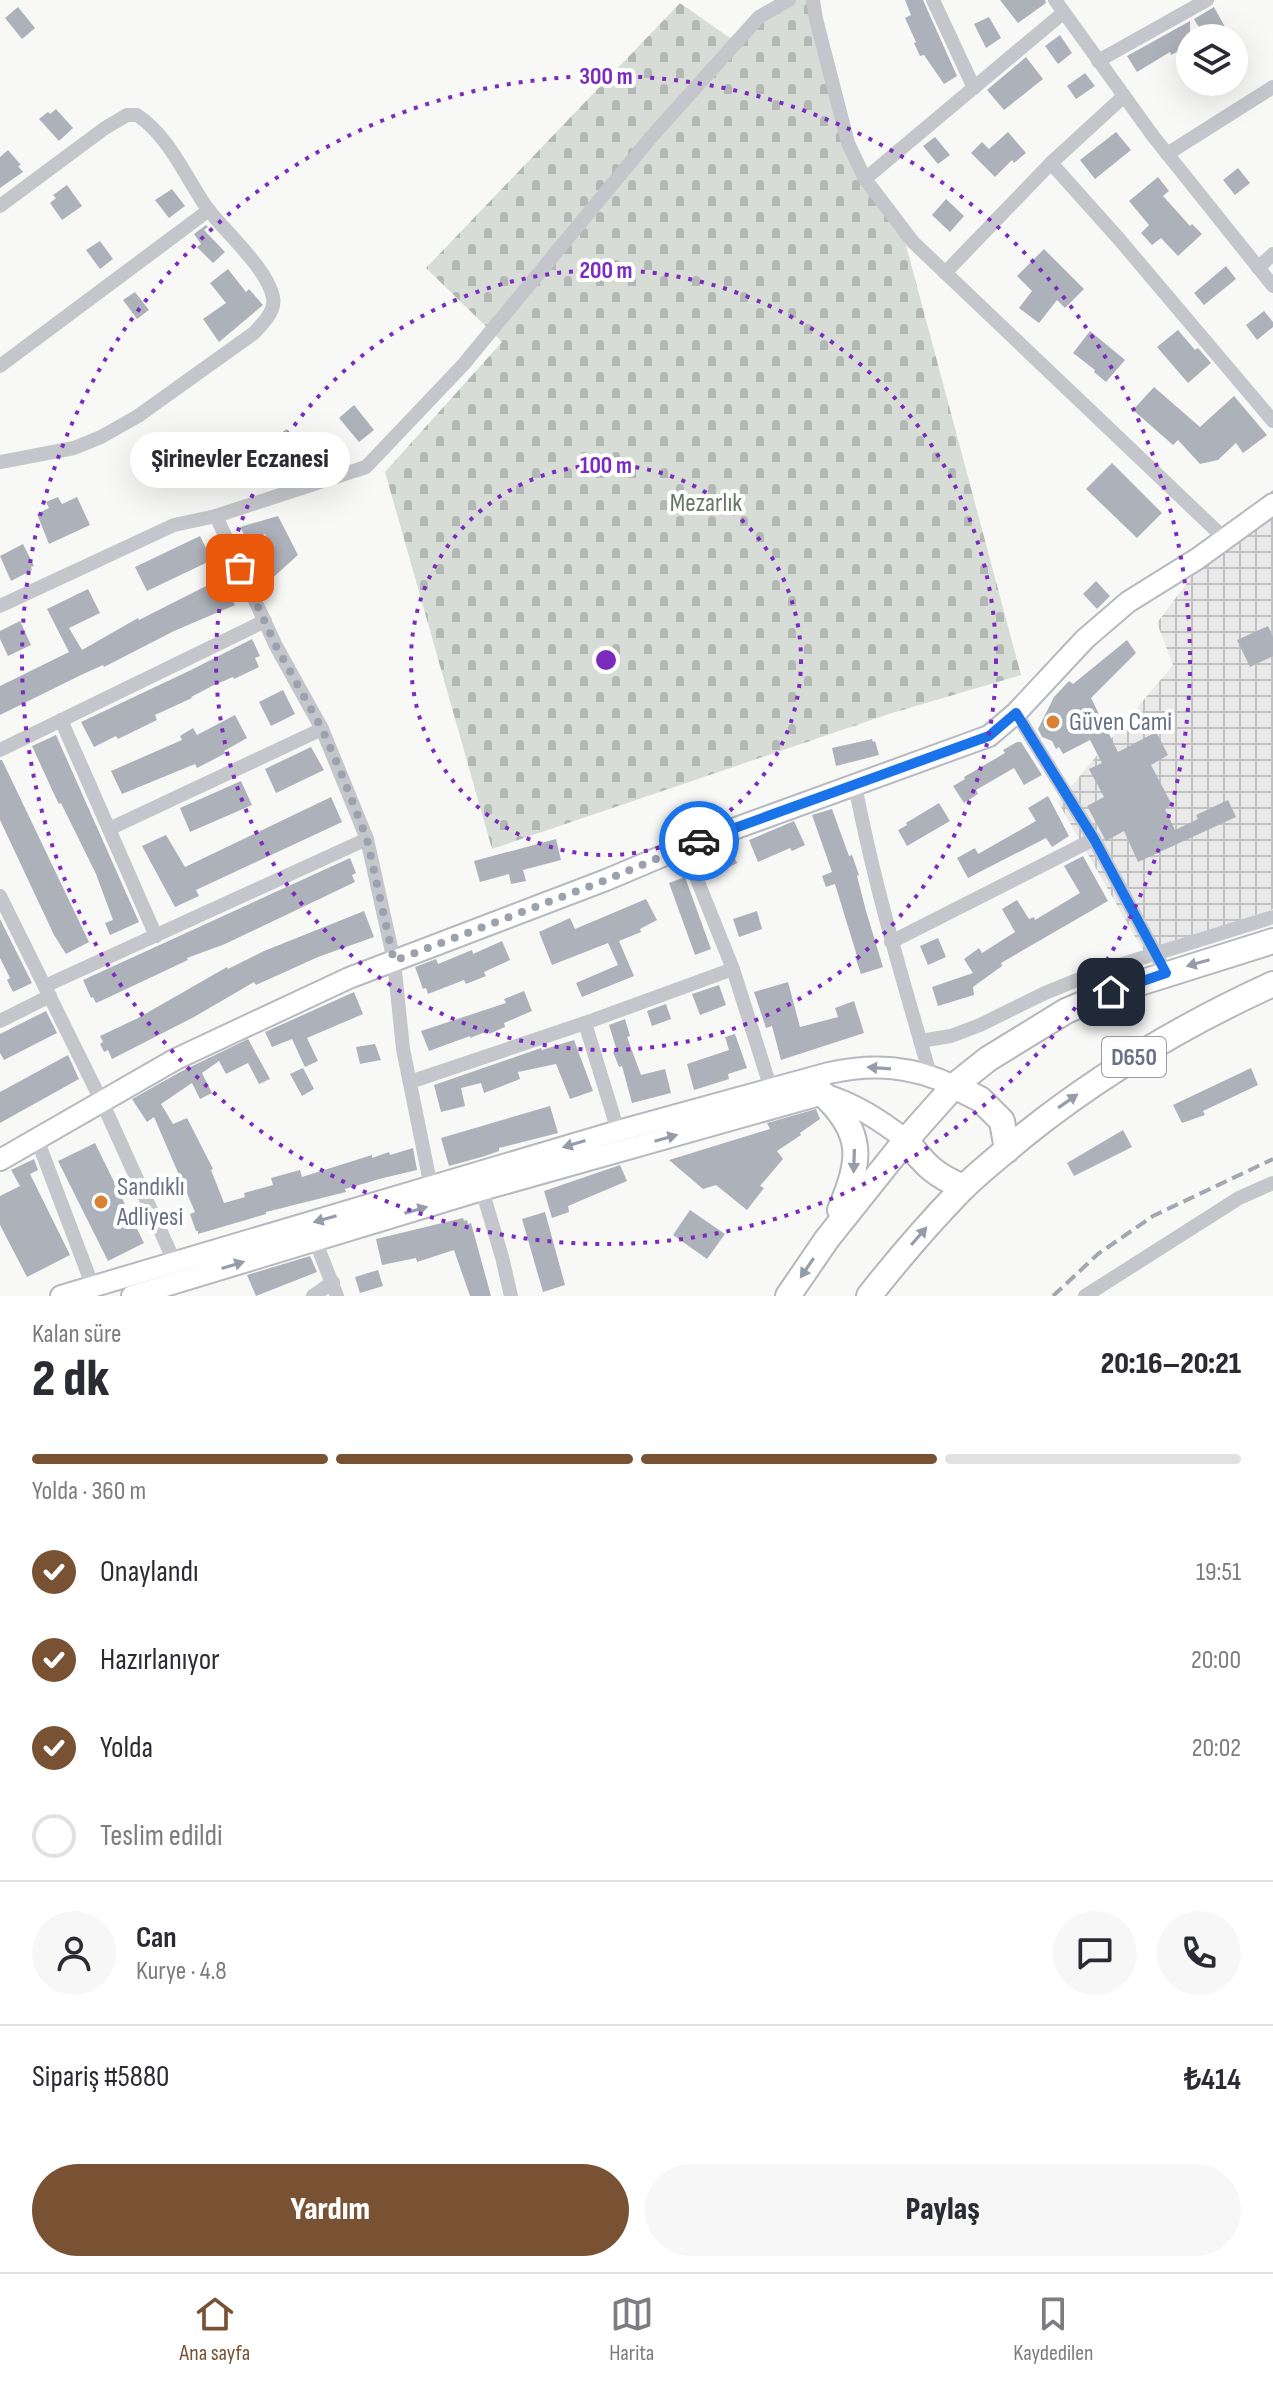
<!DOCTYPE html>
<html lang="tr">
<meta charset="utf-8">
<style>
:root{--surface:#fff;--page:#f7f7f7;--text:#2b2b33;--muted:#7c7c81;--line:#e1e1e2;--accent:#795234}
body{margin:0;font-family:"Sofia Sans Condensed",sans-serif;background:var(--page);color:var(--text);height:100vh;display:flex;flex-direction:column;font-size:30px;white-space:nowrap}
*{box-sizing:border-box;margin:0}
p{font-size:26px;color:var(--muted)}
.icon{flex:none;width:44px;height:44px;fill:none;stroke:currentColor;stroke-width:2;stroke-linecap:round;stroke-linejoin:round}
.map{position:relative;height:1296px;overflow:hidden}
.details{display:flex;flex-direction:column;background:var(--surface);flex:1}
.details>*{flex:none}
.fabs{position:absolute;left:1176px;top:24px;display:grid;gap:16px}
.fabs a{display:grid;place-items:center;width:72px;height:72px;border-radius:50%;background:var(--surface);box-shadow:0 8px 32px #0002;font-size:40px}
.pin{position:absolute;display:grid;place-items:center;width:68px;height:68px;color:#fff;margin:-34px;border-radius:16px;box-shadow:0 4px 12px #0006}
.courier{position:absolute;display:grid;place-items:center;width:80px;height:80px;margin:-40px;border:6px solid #1a73e8;border-radius:50%;background:#fff;color:#222;box-shadow:0 2px 10px #0007}
.bubble{position:absolute;height:56px;border-radius:28px;background:var(--surface);box-shadow:0 8px 32px #0002;font-size:26px;font-weight:800;line-height:56px;text-align:center}
.summary em{font-style:normal;font-weight:800}
.summary div{display:flex;flex-direction:column-reverse}
.summary{display:flex;align-items:center;justify-content:space-between;height:136px;padding:0 32px}
h1{font-size:52px;font-weight:800;line-height:60px}
.bar{display:grid;grid-template-columns:repeat(4,1fr);gap:12px 8px;align-content:center;height:96px;padding:0 32px}
.bar i{height:10px;border-radius:6px;background:var(--line)}
.bar .active{background:var(--accent)}
.bar p{grid-column:span 4}
.line{display:flex;align-items:center;gap:20px;padding:0 32px;border-top:2px solid var(--line)}
.line div{flex:1}
.round{display:grid;place-items:center;flex:none;width:84px;height:84px;border-radius:42px;background:var(--page)}
ol{padding:0 32px;list-style:none}
li{display:flex;align-items:center;gap:24px;height:88px}
li p{margin-inline-start:auto}
li .icon{padding:8px;border-radius:50%;background:var(--accent);color:#fff;stroke-width:4}
li:last-child{color:var(--muted)}
li i{width:44px;height:44px;border:4px solid var(--line);border-radius:50%}
.primary-button{display:flex;gap:16px;margin-top:auto;padding:16px 32px}
.primary-button a{flex:1;height:92px;border-radius:48px;background:var(--accent);color:#fff;font-size:32px;font-weight:800;line-height:92px;text-align:center}
.primary-button a+a{background:var(--page);color:var(--text)}
.dock{display:flex;justify-content:space-around;align-items:center;height:112px;border-top:2px solid var(--line);background:var(--surface);font-size:22px;color:var(--muted)}
.dock a{display:grid;justify-items:center;gap:4px}
.dock .active{color:var(--accent)}
.map>svg:first-child{display:block}
.industrial{fill:url(#industrial-grid)}
.cemetery{fill:url(#cemetery-stones)}
.building{fill:#adb1ba}
.lines{fill:none;stroke-linecap:round;stroke-linejoin:round}
.secondary-casing{stroke:#b7b9c0;stroke-width:24}
.highway-casing{stroke:#b5b7bc;stroke-width:28}
.street{stroke:#c4c6cb;stroke-width:14}
.secondary{stroke:#fff;stroke-width:20}
.highway{stroke:#fff;stroke-width:24}
.rail{stroke:#a3a7af;stroke-width:4;stroke-dasharray:12 6;stroke-linecap:butt}
.oneway{fill:#969caa}
.done{stroke:#9ba1ad;stroke-width:8;stroke-dasharray:0 14.4}
.route{stroke:#1a73e8;stroke-width:10}
.ring{fill:none;stroke:#7b2cbf;stroke-width:4;stroke-dasharray:4 8}
.poi-dot{fill:#d98235;stroke:#fff;stroke-width:3}
.labels{text-anchor:middle;dominant-baseline:central;stroke-width:8;stroke-linejoin:round;paint-order:stroke}
.shield{fill:#fff;stroke:#969caa;stroke-width:2}
.shield-label{font-size:24px;font-weight:bold;fill:#697286}
.park-label{font-size:26px;fill:#647865;stroke:#fff}
.poi-label{font-size:26px;fill:#697286;stroke:#fff;text-anchor:start}
.centre{fill:#7b2cbf;stroke:#fff;stroke-width:4}
.ring-label{font-size:24px;text-anchor:middle;font-weight:bold;fill:#7b2cbf;stroke:#fff;stroke-width:8;stroke-linejoin:round;paint-order:stroke}
</style>
<div class="map">
<svg width="1273" height="1296" viewBox="0 0 1273 1296">
<defs>
<pattern id="industrial-grid" width="8" height="8" patternUnits="userSpaceOnUse" patternTransform="scale(2)"><rect width="8" height="8" fill="#e9e9e9"/><path d="M0 4h8M4 0v8" fill="none" stroke="#c1c1c2"/></pattern>
<pattern id="cemetery-stones" width="16" height="16" patternUnits="userSpaceOnUse" patternTransform="scale(2)"><rect width="16" height="16" fill="#d7ddd6"/><path d="M2 7V4a2 2 0 0 1 4 0v3zM10 15v-3a2 2 0 0 1 4 0v3z" fill="#b2b8b3"/></pattern>
</defs>
<rect width="100%" height="100%" fill="#f8f9f6"/>
<polygon class="industrial" points="1273,490 1273,909 1145,954 1058,802 1173,665 1157,623 1237,516"/>
<polygon class="cemetery" points="783,0 811,0 846,144 903,234 1021,675 892,713 492,849 385,472 502,342 426,268 680,3 730,38"/>
<g class="building">
<polygon points="905,0 923,0 957,76 944,84 924,55 920,56 914,43 916,42 905,18 911,15"/>
<polygon points="1000,0 1045,0 1046,3 1018,23"/>
<polygon points="18,7 35,28 22,39 5,18"/>
<polygon points="1214,7 1225,27 1205,38 1194,19"/>
<polygon points="989,17 1001,38 986,48 974,24"/>
<polygon points="1190,21 1190,45 1171,55 1170,52 1137,72 1127,56"/>
<polygon points="1060,35 1072,53 1058,64 1045,46"/>
<polygon points="1026,57 1043,79 1004,110 987,90"/>
<polygon points="1085,73 1095,86 1076,99 1067,86"/>
<polygon points="56,109 73,128 59,141 39,119 48,112 50,114"/>
<polygon points="1008,132 1026,153 1014,163 1012,160 995,177 971,153 982,142 989,149"/>
<polygon points="1116,132 1131,150 1095,179 1080,160"/>
<polygon points="935,137 950,155 938,164 923,146"/>
<polygon points="8,150 21,165 18,166 23,172 0,188 0,157"/>
<polygon points="1238,168 1250,183 1235,195 1223,180"/>
<polygon points="1158,177 1169,191 1163,196 1190,226 1192,224 1202,234 1178,256 1161,238 1152,245 1141,233 1149,225 1129,201"/>
<polygon points="67,185 82,206 62,220 50,203 56,198 53,195"/>
<polygon points="172,189 185,206 169,218 155,200"/>
<polygon points="946,199 964,216 950,232 932,215"/>
<polygon points="206,225 208,227 204,230 225,252 213,263 197,247 201,244 194,234"/>
<polygon points="100,241 113,259 100,269 86,250"/>
<polygon points="1044,249 1084,289 1065,308 1057,300 1039,323 1019,308 1032,291 1017,276"/>
<polygon points="1226,266 1236,279 1204,305 1194,293"/>
<polygon points="228,269 246,292 249,289 263,305 219,342 203,319 226,303 210,283"/>
<polygon points="135,292 149,310 137,319 123,300"/>
<polygon points="1264,311 1273,322 1273,327 1257,340 1246,325"/>
<polygon points="1178,330 1195,350 1198,348 1211,363 1188,383 1157,347"/>
<polygon points="1090,331 1125,360 1106,382 1094,372 1095,370 1073,353"/>
<polygon points="1154,387 1200,427 1234,396 1267,435 1243,453 1236,443 1218,460 1200,464 1178,440 1173,445 1133,410"/>
<polygon points="354,405 374,430 359,442 339,418"/>
<polygon points="287,429 307,458 280,476 276,469 247,488 232,465"/>
<polygon points="1112,463 1162,513 1137,538 1086,489"/>
<polygon points="58,497 62,504 77,497 90,525 49,544 37,514 49,508 46,502"/>
<polygon points="278,516 298,555 268,582 256,559 273,550 265,534 248,542 240,527"/>
<polygon points="200,536 212,560 147,591 135,567"/>
<polygon points="23,544 34,566 31,567 32,570 11,581 0,556"/>
<polygon points="220,577 235,605 174,631 104,667 103,665 81,675 0,715 0,686 69,652 47,609 88,589 100,613 69,628 82,650 138,618 139,620 210,584 210,582"/>
<polygon points="1096,581 1110,596 1097,609 1083,594"/>
<polygon points="20,621 31,645 8,656 0,639 0,631"/>
<polygon points="1268,626 1273,637 1273,656 1250,667 1237,640"/>
<polygon points="252,639 260,656 255,658 259,667 234,679 233,677 212,686 191,697 192,698 155,715 157,720 118,739 116,736 94,747 81,722 191,670"/>
<polygon points="1127,640 1136,653 1091,698 1118,752 1156,732 1168,755 1151,765 1172,805 1165,809 1175,830 1198,819 1196,815 1228,800 1236,817 1138,862 1124,831 1106,841 1087,806 1104,797 1089,769 1102,763 1090,740 1063,754 1059,747 1056,749 1052,741 1042,737 1038,729 1054,697 1069,681 1073,684"/>
<polygon points="283,690 295,714 271,726 259,702"/>
<polygon points="235,715 247,738 224,751 226,753 197,768 195,764 122,794 111,771 182,740 180,736 193,728 197,735"/>
<polygon points="56,735 139,922 110,935 105,923 113,920 96,874 61,803 59,804 54,794 32,746"/>
<polygon points="872,739 873,742 875,741 879,755 836,766 832,748"/>
<polygon points="1017,742 1021,742 1042,775 1024,785 1014,768 976,790 978,794 964,803 953,786 965,779 964,777 1005,753 1003,750"/>
<polygon points="311,747 324,770 276,793 265,769"/>
<polygon points="0,760 2,760 89,942 66,954 54,935 0,820"/>
<polygon points="241,781 252,805 190,832 180,808"/>
<polygon points="1048,796 1069,836 1052,847 1046,838 968,878 957,858 975,848 978,854 1036,821 1028,808"/>
<polygon points="331,797 342,822 196,890 199,896 175,907 142,846 166,835 185,867"/>
<polygon points="939,803 950,821 907,846 898,830 907,825 906,823"/>
<polygon points="832,809 849,856 852,855 859,875 857,876 866,911 883,967 861,974 855,956 857,956 835,884 826,887 822,876 832,872 812,815"/>
<polygon points="794,821 805,845 792,851 790,848 758,862 749,840"/>
<polygon points="556,839 561,860 523,870 526,881 511,884 509,874 480,882 474,861"/>
<polygon points="731,849 737,863 713,876 706,859"/>
<polygon points="1083,856 1108,901 1001,963 1002,966 973,987 974,995 938,1006 932,987 973,973 964,959 979,948 982,953 1015,932 1002,909 1017,900 1029,919 1034,917 1035,920 1080,893 1064,866"/>
<polygon points="350,858 356,873 352,875 355,882 225,944 187,958 188,960 105,999 96,1003 93,997 91,998 83,980"/>
<polygon points="685,877 711,949 695,955 669,883"/>
<polygon points="646,899 657,920 640,929 641,932 619,941 634,976 582,997 576,983 618,965 608,943 552,965 539,932 570,918 575,929"/>
<polygon points="364,911 374,937 318,957 256,985 254,982 194,1017 112,1059 108,1050 104,1052 100,1044 103,1042 100,1036 138,1018 227,967 228,969 264,951"/>
<polygon points="757,911 762,929 739,937 733,919"/>
<polygon points="0,919 32,983 13,992 7,980 10,978 0,958"/>
<polygon points="938,938 946,957 928,965 920,946"/>
<polygon points="502,941 510,960 484,972 486,976 466,984 464,980 428,994 426,988 423,989 415,967 436,959 438,964 472,950 473,954"/>
<polygon points="788,982 800,1027 838,1017 835,1008 854,1001 864,1033 781,1060 772,1026 766,1028 754,992"/>
<polygon points="719,985 726,1005 700,1015 692,994"/>
<polygon points="524,991 532,1011 504,1023 505,1027 489,1034 488,1031 470,1038 470,1036 429,1051 421,1031 506,1003 504,999"/>
<polygon points="354,992 363,1014 307,1038 318,1061 305,1067 292,1039 272,1047 265,1032"/>
<polygon points="666,1004 671,1019 652,1026 647,1011"/>
<polygon points="46,1011 57,1033 4,1060 0,1053 0,1034"/>
<polygon points="625,1019 630,1036 627,1037 641,1075 665,1069 671,1093 632,1103 622,1066 619,1067 613,1052 617,1051 609,1025"/>
<polygon points="735,1034 747,1068 728,1074 729,1079 694,1090 687,1064 729,1050 725,1037"/>
<polygon points="248,1039 270,1079 259,1084 248,1063 226,1074 219,1061 202,1073 212,1093 200,1099 192,1083 161,1104 173,1124 187,1118 213,1169 211,1170 224,1203 245,1197 244,1193 273,1185 271,1178 300,1170 302,1177 372,1155 372,1158 389,1152 390,1155 413,1148 417,1170 383,1178 345,1189 346,1192 266,1212 266,1214 198,1234 198,1231 196,1231 190,1214 195,1212 154,1117 147,1122 132,1099 182,1071"/>
<polygon points="574,1040 593,1091 570,1099 556,1064 518,1072 520,1079 484,1093 481,1083 461,1088 465,1106 441,1112 434,1085 541,1048 542,1050"/>
<polygon points="375,1044 381,1060 360,1064 356,1047"/>
<polygon points="68,1055 79,1079 0,1123 0,1092"/>
<polygon points="303,1068 314,1089 302,1096 290,1074"/>
<polygon points="1251,1068 1258,1085 1203,1111 1205,1115 1182,1123 1173,1105"/>
<polygon points="550,1106 558,1133 499,1148 499,1151 485,1156 449,1166 441,1138"/>
<polygon points="816,1109 820,1119 800,1133 801,1135 777,1151 783,1159 760,1186 764,1188 747,1210 716,1185 703,1189 669,1160 770,1129 767,1123"/>
<polygon points="1123,1130 1132,1147 1074,1176 1067,1163"/>
<polygon points="95,1143 144,1243 108,1261 58,1161"/>
<polygon points="34,1159 38,1170 30,1174 70,1255 27,1277 0,1225 0,1196 20,1186 11,1170"/>
<polygon points="620,1165 627,1181 568,1206 569,1212 552,1218 544,1191"/>
<polygon points="690,1210 725,1234 707,1259 673,1235"/>
<polygon points="545,1212 565,1285 543,1292 522,1219"/>
<polygon points="463,1218 464,1221 467,1220 468,1224 471,1223 491,1296 470,1296 454,1250 417,1262 416,1258 382,1265 376,1239"/>
<polygon points="310,1256 317,1272 256,1296 247,1275"/>
<polygon points="378,1270 383,1286 360,1293 355,1277"/>
</g>
<g class="lines">
<defs>
<g id="secondary">
<polyline points="0,1160 176,1059 349,978 606,880 684,847 989,736 1016,713 1085,639 1128,602 1197,559 1273,504"/>
<path d="M61 1296 618 1131 829 1073C874 1063 912 1066 954 1086"/>
<path d="M132 1296 482 1190 823 1094C854 1103 880 1120 906 1140"/>
</g>
<g id="highway">
<polyline points="954,1086 980,1099 1002,1121 1007,1150"/>
<path d="M823 1094C865 1134 861 1160 840 1210"/>
<path d="M906 1140C924 1164 935 1176 964 1187"/>
<polyline points="788,1296 827,1239 906,1140 954,1086 988,1059 1066,1011 1111,992 1273,941"/>
<path d="M869 1296C898 1259 929 1223 962 1189 980 1171 1002 1154 1022 1137 1099 1075 1183 1025 1273 984"/>
</g>
</defs>
<use href="#secondary" class="secondary-casing"/>
<use href="#highway" class="highway-casing"/>
<g class="street">
<polyline points="813,0 816,19 848,143 865,179 913,242 1224,538"/>
<polyline points="933,0 974,88"/>
<polyline points="1055,0 1153,136 1273,286"/>
<polyline points="1098,61 1207,0"/>
<polyline points="1167,154 1273,87"/>
<polyline points="1051,163 1119,239 1273,421"/>
<polyline points="865,179 1063,13"/>
<path d="M0 206 105 128 127 115H137C169 136 186 178 207 208 225 232 267 268 273 297 276 311 263 323 254 333L138 416 101 437 74 448 0 462"/>
<polyline points="1258,268 1273,254"/>
<polyline points="945,273 1051,163 1124,96"/>
<polyline points="0,366 209,210"/>
<polyline points="216,516 366,467 463,365 653,135 759,17 789,0"/>
<polyline points="0,606 174,525 216,516 276,646 322,729 367,839 394,961 403,1049 431,1187"/>
<polyline points="1016,713 1094,839 1166,973"/>
<polyline points="61,720 156,936"/>
<polyline points="0,750 265,621"/>
<path d="M855 785C874 884 902 978 930 1074"/>
<polyline points="109,829 322,729"/>
<polyline points="0,896 102,1102 175,1263"/>
<polyline points="891,942 1094,839"/>
<polyline points="733,969 771,1089"/>
<polyline points="45,986 367,839"/>
<polyline points="0,1021 50,996"/>
<polyline points="585,1023 618,1131"/>
<polyline points="920,1041 951,1036 980,1025 1045,993 1097,972 1273,917"/>
<polyline points="410,1082 585,1023 733,969 684,847"/>
<polyline points="37,1139 93,1287"/>
<polyline points="482,1190 502,1257 511,1296"/>
<polyline points="315,1240 337,1296"/>
<polyline points="313,1296 333,1282"/>
<polyline points="1085,1296 1239,1198 1273,1183"/>
</g>
<use href="#secondary" class="secondary"/>
<use href="#highway" class="highway"/>
<polyline class="rail" points="1053,1296 1098,1254 1153,1216 1273,1159"/>
</g>
<defs><path id="oneway-solid" d="M-6-.8H1V-3.2L6.5 0L1 3.2V.8H-6Z" transform="scale(2)"/></defs>
<g class="oneway">
<use href="#oneway-solid" transform="translate(1198 963) rotate(164)"/>
<use href="#oneway-solid" transform="translate(879 1068) rotate(-176)"/>
<use href="#oneway-solid" transform="translate(1068 1101) rotate(-35)"/>
<use href="#oneway-solid" transform="translate(666 1138) rotate(-16)"/>
<use href="#oneway-solid" transform="translate(574 1144) rotate(163)"/>
<use href="#oneway-solid" transform="translate(854 1161) rotate(92)"/>
<use href="#oneway-solid" transform="translate(416 1210) rotate(-16)"/>
<use href="#oneway-solid" transform="translate(325 1219) rotate(164)"/>
<use href="#oneway-solid" transform="translate(919 1236) rotate(-49)"/>
<use href="#oneway-solid" transform="translate(233 1265) rotate(-17)"/>
<use href="#oneway-solid" transform="translate(807 1268) rotate(124)"/>
</g>
<g class="lines">
<polyline class="done" points="240,568 276,646 322,729 340,770 367,839 394,961 606,880 699,841"/>
<polyline class="route" points="699,841 989,736 1016,713 1094,839 1166,973 1111,992"/>
</g>
<g class="ring">
<circle cx="606" cy="660" r="195"/>
<circle cx="606" cy="660" r="390"/>
<circle cx="606" cy="660" r="584"/>
</g>
<g class="poi-dot">
<circle cx="1053" cy="722" r="8"/>
<circle cx="101" cy="1202" r="8"/>
</g>
<g class="labels">
<rect class="shield" x="1102" y="1037" width="64" height="40" rx="6"/>
<g class="shield-label">
<text x="1134" y="1057">D650</text>
</g>
<g class="park-label">
<text x="706" y="503">Mezarlık</text>
</g>
<g class="poi-label">
<text x="1069" y="722">Güven Cami</text>
<text x="117" y="1187">Sandıklı<tspan x="117" dy="30">Adliyesi</tspan></text>
</g>
</g>
<circle cx="606" cy="660" r="12" class="centre"/>
<g class="ring-label">
<text x="606" y="84">300 m</text>
<text x="606" y="278">200 m</text>
<text x="606" y="473">100 m</text>
</g>
</svg>
<div class="fabs">
<a><svg class="icon" aria-label="layers" viewBox="0 0 24 24"><path d="M12 4l9 5-9 5-9-5zM3 14l9 5 9-5"/></svg></a>
</div>
<div class="pin" style="left:240px;top:568px;background:#ea580c"><svg class="icon" aria-label="bag" viewBox="0 0 24 24"><path d="M5 8h14l-1 12H6zM9 8a3 3 0 0 1 6 0"/></svg></div>
<div class="pin" style="left:1111px;top:992px;background:#1f2937"><svg class="icon" aria-label="home" viewBox="0 0 24 24"><path d="M3 11l9-7 9 7M6 9v11h12V9"/></svg></div>
<div class="courier" style="left:699px;top:841px"><svg class="icon" aria-label="car" viewBox="0 0 24 24"><path d="M5 17H2v-5l4-1 3-4h7l3 4 3 1v5h-3M9 17h6M6 11h13"/><circle cx="7" cy="17" r="2"/><circle cx="17" cy="17" r="2"/></svg></div>
<div class="bubble" style="left:130px;top:432px;width:220px">Şirinevler Eczanesi</div>
</div>
<section class="details">
<div class="summary"><div><h1>2 dk</h1><p>Kalan süre</p></div><em>20:16–20:21</em></div>
<div class="bar"><i class="active"></i><i class="active"></i><i class="active"></i><i></i><p>Yolda · 360 m</p></div>
<ol>
<li><svg class="icon" aria-label="check" viewBox="0 0 24 24"><path d="M5 12l5 5 9-10"/></svg>Onaylandı<p>19:51</p></li>
<li><svg class="icon" aria-label="check" viewBox="0 0 24 24"><path d="M5 12l5 5 9-10"/></svg>Hazırlanıyor<p>20:00</p></li>
<li><svg class="icon" aria-label="check" viewBox="0 0 24 24"><path d="M5 12l5 5 9-10"/></svg>Yolda<p>20:02</p></li>
<li><i></i>Teslim edildi</li>
</ol>
<div class="line" style="height:144px"><a class="round"><svg class="icon" aria-label="person" viewBox="0 0 24 24"><circle cx="12" cy="8" r="4"/><path d="M4 21q1-7 8-7t8 7"/></svg></a><div><b>Can</b><p>Kurye · 4.8</p></div><a class="round"><svg class="icon" aria-label="chat" viewBox="0 0 24 24"><path d="M4 5h16v11H9l-5 4z"/></svg></a><a class="round"><svg class="icon" aria-label="phone" viewBox="0 0 24 24"><path d="M5 4h4l2 5-3 2q2 4 5 5l2-3 5 2v4C11 20 4 13 5 4z"/></svg></a></div>
<div class="line" style="height:104px"><div>Sipariş #5880</div><b>₺414</b></div>
<div class="primary-button"><a>Yardım</a><a>Paylaş</a></div>
</section>
<nav class="dock">
<a class="active"><svg class="icon" aria-label="home" viewBox="0 0 24 24"><path d="M3 11l9-7 9 7M6 9v11h12V9"/></svg>Ana sayfa</a>
<a><svg class="icon" aria-label="map" viewBox="0 0 24 24"><path d="M3 6l6-2 6 2 6-2v14l-6 2-6-2-6 2zM9 4v14M15 6v14"/></svg>Harita</a>
<a><svg class="icon" aria-label="saved" viewBox="0 0 24 24"><path d="M7 4h10v16l-5-4-5 4z"/></svg>Kaydedilen</a>
</nav>
